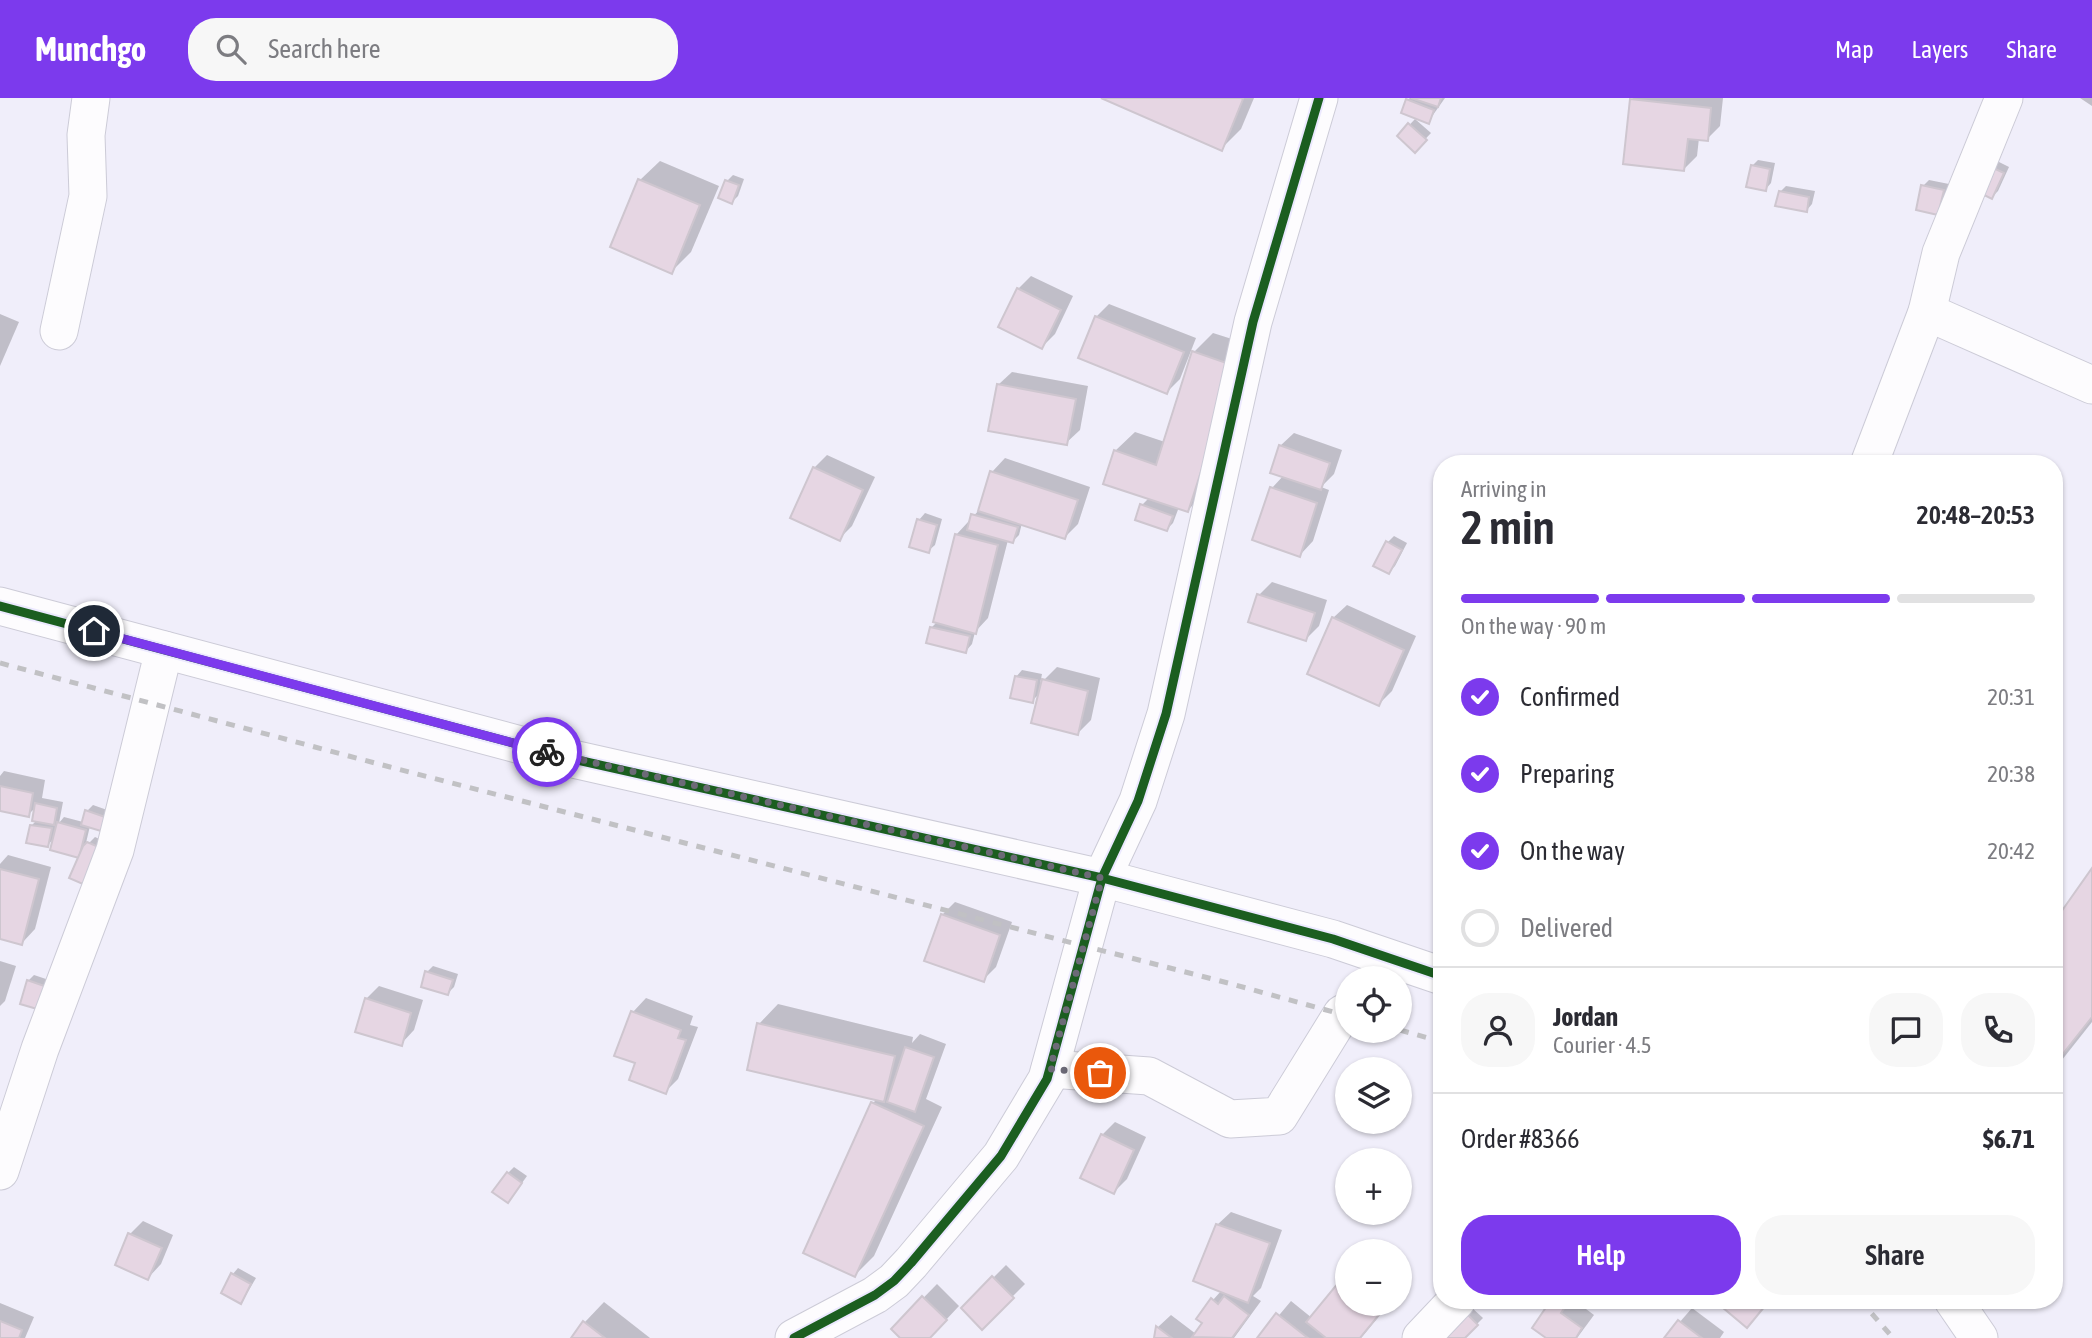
<!DOCTYPE html>
<meta charset="utf-8">
<style>
:root{--surface:#fff;--page:#f7f7f7;--text:#2b2b33;--muted:#7c7c81;--line:#e1e1e2;--accent:#7c3aed}
body{margin:0;font-family:"Asap Condensed",sans-serif;background:var(--page);color:var(--text);height:100vh;display:flex;flex-direction:column;font-size:26px;white-space:nowrap}
*{box-sizing:border-box;margin:0}
p{font-size:23px;color:var(--muted)}
.icon{flex:none;width:38px;height:38px;fill:none;stroke:currentColor;stroke-width:2;stroke-linecap:round;stroke-linejoin:round}
.map{position:relative;flex:1;overflow:hidden}
.panel{position:absolute;left:1433px;top:357px;width:630px;height:854px;display:flex;flex-direction:column;background:var(--surface);border-radius:28px;box-shadow:0 2px 5px #0004}
.panel>*{flex:none}
.buttons{position:absolute;left:1335px;top:868px;display:grid;gap:14px}
.buttons a{display:grid;place-items:center;width:77px;height:77px;border-radius:50%;background:var(--surface);box-shadow:0 2px 5px #0004;font-size:35px}
.pin{position:absolute;display:grid;place-items:center;width:60px;height:60px;color:#fff;margin:-30px;border:4px solid #fff;border-radius:50%;box-shadow:0 2px 7px #0007}
.courier{position:absolute;display:grid;place-items:center;width:70px;height:70px;margin:-35px;border:5px solid #7c3aed;border-radius:50%;background:#fff;color:#222;box-shadow:0 2px 9px #0007}
.summary em{font-style:normal;font-weight:600}
.summary div{display:flex;flex-direction:column-reverse}
.summary{display:flex;align-items:center;justify-content:space-between;height:119px;padding:0 28px}
h1{font-size:46px;font-weight:600;line-height:52px}
.bar{display:grid;grid-template-columns:repeat(4,1fr);gap:10px 7px;align-content:center;height:84px;padding:0 28px}
.bar i{height:9px;border-radius:5px;background:var(--line)}
.bar .selected{background:var(--accent)}
.bar p{grid-column:span 4}
.line{display:flex;align-items:center;gap:18px;padding:0 28px;border-top:2px solid var(--line)}
.line div{flex:1}
.round{display:grid;place-items:center;flex:none;width:74px;height:74px;border-radius:28px;background:var(--page)}
ol{padding:0 28px;list-style:none}
li{display:flex;align-items:center;gap:21px;height:77px}
li p{margin-inline-start:auto}
li .icon{padding:7px;border-radius:50%;background:var(--accent);color:#fff;stroke-width:4}
li:last-child{color:var(--muted)}
li i{width:38px;height:38px;border:4px solid var(--line);border-radius:50%}
.cta{display:flex;gap:14px;margin-top:auto;padding:14px 28px}
.cta a{flex:1;height:80px;border-radius:28px;background:var(--accent);color:#fff;font-size:28px;font-weight:600;line-height:80px;text-align:center}
.cta a+a{background:var(--page);color:var(--text)}
header{display:flex;align-items:center;gap:42px;box-sizing:border-box;height:98px;padding:0 35px;background:var(--accent);color:#fff}
header strong{font-size:33px}
nav{display:flex;gap:38px;margin-inline-start:auto;font-size:24px}
.search{width:490px;height:63px;background:var(--page);display:flex;align-items:center;gap:18px;box-sizing:border-box;padding:0 24px;border-radius:28px;color:var(--muted);font-size:26px}
.map>svg:first-child{display:block}
.shadow{fill:#0003}
.building{fill:#e6d6e3;stroke:#cec6cf;stroke-width:2}
.lines{fill:none;stroke-linecap:round;stroke-linejoin:round}
.minor-casing{stroke:#cccbd7;stroke-width:39}
.minor{stroke:#fdfcfe;stroke-width:37}
.rail{stroke:#c1c1c4;stroke-width:5;stroke-dasharray:9 9;stroke-linecap:butt}
.cycleway-casing{stroke:#ece9ff;stroke-width:13}
.cycleway{stroke:#1b5e20;stroke-width:9}
.done{stroke:#6c6a77;stroke-width:7;stroke-dasharray:0 12.6}
.route{stroke:#7c3aed;stroke-width:9}
</style>
<header>
<strong>Munchgo</strong>
<div class="search"><svg class="icon" aria-label="search" viewBox="0 0 24 24"><circle cx="10" cy="10" r="6"/><path d="M15 15l6 6"/></svg>Search here</div>
<nav><a>Map</a><a>Layers</a><a>Share</a></nav>
</header>
<div class="map">
<svg width="2092" height="1240" viewBox="0 0 2092 1240">
<rect width="100%" height="100%" fill="#f0eefa"/>
<g class="shadow">
<polygon points="1105,0 1254,0 1241,31 1221,51"/>
<polygon points="1410,0 1445,0 1428,24 1407,2"/>
<polygon points="1633,0 1723,0 1720,28 1707,41 1699,40 1697,58 1684,71 1631,2"/>
<polygon points="2080,0 2092,0 2092,8"/>
<polygon points="1415,21 1431,35 1415,52 1399,38"/>
<polygon points="1758,62 1775,65 1771,85 1765,92 1752,68"/>
<polygon points="660,63 719,88 691,154 671,174 640,82"/>
<polygon points="1997,63 2009,69 1998,93 1992,99 1980,94"/>
<polygon points="733,77 744,81 738,98 732,104 727,83"/>
<polygon points="1929,82 1949,86 1944,109 1937,115 1923,88"/>
<polygon points="1786,88 1815,93 1812,106 1806,113 1780,94"/>
<polygon points="1031,178 1073,198 1055,236 1042,249 1018,191"/>
<polygon points="1109,206 1196,240 1180,281 1167,294 1096,219"/>
<polygon points="0,216 19,224 0,268"/>
<polygon points="1213,235 1254,248 1208,392 1188,412 1179,409 1173,425 1167,431 1142,407 1150,399 1115,353 1135,334 1165,344 1194,254"/>
<polygon points="1012,274 1088,288 1080,332 1066,345 998,287"/>
<polygon points="1294,335 1342,352 1334,376 1321,389 1329,392 1313,443 1300,457 1272,390 1284,377 1280,348"/>
<polygon points="827,357 875,379 852,428 839,441 814,370"/>
<polygon points="1005,360 1090,389 1078,426 1065,439 1022,425 1019,437 1013,443 1008,442 988,520 975,534 972,546 966,553 931,530 937,524 956,437 980,411 992,374"/>
<polygon points="925,415 942,421 935,447 928,453 919,422"/>
<polygon points="1394,438 1407,445 1395,468 1389,474 1388,444"/>
<polygon points="1272,484 1327,502 1319,528 1306,541 1259,497"/>
<polygon points="1347,507 1416,538 1392,593 1379,606 1333,520"/>
<polygon points="1057,569 1100,580 1091,622 1078,635 1041,594 1032,603 1016,579 1022,572 1042,576 1040,586"/>
<polygon points="4,673 45,682 42,700 63,704 59,725 64,719 83,724 87,713 93,707 110,713 106,725 90,728 85,749 95,739 113,747 81,759 54,740 48,747 32,727 37,722 36,709 28,717 0,711 0,678"/>
<polygon points="8,757 51,769 35,831 22,845 0,839 0,766"/>
<polygon points="2092,773 2092,924 2054,972 2054,827"/>
<polygon points="955,804 1012,824 996,869 983,882 942,817"/>
<polygon points="0,863 16,868 5,903 0,908"/>
<polygon points="433,868 458,876 454,889 448,895 427,874"/>
<polygon points="34,877 55,884 49,905 28,883"/>
<polygon points="379,888 423,902 414,932 401,946 366,901"/>
<polygon points="646,900 693,918 690,927 698,929 678,981 665,994 638,964 616,957 633,914"/>
<polygon points="778,906 913,939 912,945 920,936 946,946 926,1001 942,1009 874,1158 855,1177 805,1154 873,1005 877,1001 759,926"/>
<polygon points="1115,1024 1146,1039 1127,1081 1114,1094 1102,1037"/>
<polygon points="514,1069 527,1078 514,1096 508,1075"/>
<polygon points="1231,1114 1282,1132 1261,1190 1253,1198 1261,1203 1234,1240 1155,1240 1158,1229 1171,1217 1196,1236 1204,1225 1213,1202 1221,1193 1217,1127"/>
<polygon points="143,1123 173,1137 161,1166 148,1180 130,1136"/>
<polygon points="1006,1167 1025,1186 982,1229 963,1210"/>
<polygon points="238,1170 256,1180 246,1197 240,1204 232,1177"/>
<polygon points="1348,1177 1348,1206 1389,1206 1361,1240 1260,1240 1291,1203 1312,1220"/>
<polygon points="937,1186 959,1208 929,1240 902,1240 893,1231"/>
<polygon points="1553,1202 1574,1202 1594,1217 1577,1240 1549,1240"/>
<polygon points="1729,1202 1769,1202 1753,1221"/>
<polygon points="604,1204 650,1240 573,1240 585,1224"/>
<polygon points="0,1205 34,1219 25,1240 0,1240"/>
<polygon points="1470,1208 1483,1220 1463,1240"/>
<polygon points="1692,1210 1724,1234 1720,1240 1666,1240"/>
</g>
<g class="building">
<polygon points="1101,0 1241,0 1243,1 1222,53"/>
<polygon points="1411,0 1441,0 1438,9"/>
<polygon points="1406,1 1434,12 1429,26 1401,15"/>
<polygon points="1630,1 1711,10 1708,43 1688,41 1684,73 1623,66"/>
<polygon points="1408,25 1427,42 1415,55 1397,38"/>
<polygon points="1751,67 1770,71 1766,93 1746,89"/>
<polygon points="1989,68 2004,75 1992,101 1978,94"/>
<polygon points="638,81 700,107 672,176 610,149"/>
<polygon points="725,82 739,87 732,106 718,100"/>
<polygon points="1921,87 1944,92 1938,117 1916,112"/>
<polygon points="1779,93 1809,99 1807,114 1775,108"/>
<polygon points="1017,190 1061,212 1042,251 998,229"/>
<polygon points="1095,218 1184,254 1167,296 1078,260"/>
<polygon points="1192,253 1235,268 1188,414 1103,386 1114,352 1156,367"/>
<polygon points="997,286 1076,301 1067,347 988,333"/>
<polygon points="1279,347 1330,365 1321,392 1270,375"/>
<polygon points="813,369 863,392 840,443 790,420"/>
<polygon points="990,373 1078,402 1065,441 978,413"/>
<polygon points="1270,389 1317,405 1300,459 1252,442"/>
<polygon points="1140,406 1173,418 1167,433 1135,422"/>
<polygon points="971,416 1018,429 1013,445 967,432"/>
<polygon points="917,421 937,427 929,455 909,449"/>
<polygon points="955,436 998,447 976,536 933,524"/>
<polygon points="1386,443 1402,452 1389,476 1373,468"/>
<polygon points="1257,496 1315,515 1306,543 1248,524"/>
<polygon points="1332,519 1404,552 1379,608 1307,576"/>
<polygon points="930,529 970,538 966,555 926,545"/>
<polygon points="1015,578 1037,582 1033,605 1010,600"/>
<polygon points="1042,581 1088,593 1078,637 1031,625"/>
<polygon points="0,688 33,695 29,719 0,713"/>
<polygon points="35,705 57,710 54,727 32,723"/>
<polygon points="85,712 105,719 101,733 81,727"/>
<polygon points="57,724 86,732 79,760 50,752"/>
<polygon points="30,727 52,730 48,749 26,745"/>
<polygon points="87,744 108,753 92,790 69,780 83,748"/>
<polygon points="2092,770 2092,919 2054,967 2054,824"/>
<polygon points="0,771 39,781 22,847 0,841"/>
<polygon points="941,816 1000,837 984,884 924,863"/>
<polygon points="425,873 453,882 448,897 421,889"/>
<polygon points="27,882 50,890 44,913 20,906"/>
<polygon points="365,900 411,915 402,948 355,934"/>
<polygon points="631,913 681,932 678,940 686,942 666,996 629,982 635,965 614,958"/>
<polygon points="757,925 895,958 884,1004 747,972"/>
<polygon points="905,949 934,959 915,1014 887,1004"/>
<polygon points="871,1004 924,1028 855,1179 803,1155"/>
<polygon points="1101,1036 1134,1052 1114,1096 1080,1080"/>
<polygon points="507,1074 522,1085 508,1105 492,1094"/>
<polygon points="1216,1126 1270,1145 1248,1205 1193,1183"/>
<polygon points="128,1135 162,1150 148,1182 115,1167"/>
<polygon points="231,1175 251,1186 241,1206 221,1195"/>
<polygon points="992,1178 1014,1200 982,1232 961,1210"/>
<polygon points="1343,1179 1348,1182 1348,1206 1376,1206 1383,1212 1360,1240 1326,1240 1306,1224"/>
<polygon points="922,1198 947,1222 930,1240 900,1240 891,1231"/>
<polygon points="1224,1198 1249,1217 1232,1240 1192,1239 1202,1225 1196,1221 1211,1200 1218,1206"/>
<polygon points="1551,1202 1561,1202 1567,1206 1561,1215 1582,1230 1576,1240 1546,1240 1532,1230"/>
<polygon points="1727,1202 1759,1202 1765,1208 1747,1230 1722,1209"/>
<polygon points="1463,1212 1478,1227 1465,1240 1437,1240"/>
<polygon points="1276,1215 1308,1240 1257,1240"/>
<polygon points="1678,1222 1702,1240 1664,1240"/>
<polygon points="0,1223 22,1232 19,1240 0,1240"/>
<polygon points="583,1223 605,1240 571,1240"/>
<polygon points="1156,1228 1172,1240 1154,1240"/>
</g>
<g class="lines">
<defs>
<g id="minor">
<polyline points="1927,214 2092,287"/>
<polyline points="59,233 88,98 86,37 91,0"/>
<polyline points="1869,366 1927,214 1941,155 2004,0"/>
<polyline points="0,508 573,661 1102,780 1333,841 1442,878"/>
<polyline points="1050,971 1149,978 1230,1021 1279,1018 1342,916 1348,913"/>
<polyline points="0,1073 40,951 115,752 164,552"/>
<polyline points="1953,1202 1979,1240"/>
<polyline points="794,1240 875,1197 894,1183 911,1165 1001,1058 1047,981 1102,780 1138,703 1166,616 1253,224 1319,0"/>
<polyline points="1421,1240 1457,1202"/>
</g>
</defs>
<use href="#minor" class="minor-casing"/>
<use href="#minor" class="minor"/>
<g class="rail">
<polyline points="0,565 390,669 1228,885 1348,918"/>
<polyline points="1400,932 1442,944"/>
<polyline points="1860,1202 1893,1240"/>
</g>
<defs>
<g id="cycleway">
<polyline points="0,508 573,661 1102,780 1333,841 1442,878"/>
<polyline points="794,1240 875,1197 894,1183 911,1165 1001,1058 1047,981 1102,780 1138,703 1166,616 1253,224 1319,0"/>
</g>
</defs>
<use href="#cycleway" class="cycleway-casing"/>
<use href="#cycleway" class="cycleway"/>
</g>
<g class="lines">
<polyline class="done" points="547,654 1102,780 1050,971 1100,975"/>
<polyline class="route" points="94,533 547,654"/>
</g>
</svg>
<div class="buttons">
<a><svg class="icon" aria-label="locate" viewBox="0 0 24 24"><circle cx="12" cy="12" r="6"/><path d="M12 2v4M12 18v4M2 12h4M18 12h4"/></svg></a>
<a><svg class="icon" aria-label="layers" viewBox="0 0 24 24"><path d="M12 4l9 5-9 5-9-5zM3 14l9 5 9-5"/></svg></a>
<a>+</a>
<a>−</a>
</div>
<div class="pin" style="left:1100px;top:975px;background:#ea580c"><svg class="icon" aria-label="bag" viewBox="0 0 24 24"><path d="M5 8h14l-1 12H6zM9 8a3 3 0 0 1 6 0"/></svg></div>
<div class="pin" style="left:94px;top:533px;background:#1f2937"><svg class="icon" aria-label="home" viewBox="0 0 24 24"><path d="M3 11l9-7 9 7M6 9v11h12V9"/></svg></div>
<div class="courier" style="left:547px;top:654px"><svg class="icon" aria-label="bike" viewBox="0 0 24 24"><circle cx="6" cy="16" r="4"/><circle cx="18" cy="16" r="4"/><path d="M6 16l4-8h5l3 8M10 8l3 8H6M13 5h3"/></svg></div>
<section class="panel">
<div class="summary"><div><h1>2 min</h1><p>Arriving in</p></div><em>20:48–20:53</em></div>
<div class="bar"><i class="selected"></i><i class="selected"></i><i class="selected"></i><i></i><p>On the way · 90 m</p></div>
<ol>
<li><svg class="icon" aria-label="check" viewBox="0 0 24 24"><path d="M5 12l5 5 9-10"/></svg>Confirmed<p>20:31</p></li>
<li><svg class="icon" aria-label="check" viewBox="0 0 24 24"><path d="M5 12l5 5 9-10"/></svg>Preparing<p>20:38</p></li>
<li><svg class="icon" aria-label="check" viewBox="0 0 24 24"><path d="M5 12l5 5 9-10"/></svg>On the way<p>20:42</p></li>
<li><i></i>Delivered</li>
</ol>
<div class="line" style="height:126px"><a class="round"><svg class="icon" aria-label="person" viewBox="0 0 24 24"><circle cx="12" cy="8" r="4"/><path d="M4 21q1-7 8-7t8 7"/></svg></a><div><b>Jordan</b><p>Courier · 4.5</p></div><a class="round"><svg class="icon" aria-label="chat" viewBox="0 0 24 24"><path d="M4 5h16v11H9l-5 4z"/></svg></a><a class="round"><svg class="icon" aria-label="phone" viewBox="0 0 24 24"><path d="M5 4h4l2 5-3 2q2 4 5 5l2-3 5 2v4C11 20 4 13 5 4z"/></svg></a></div>
<div class="line" style="height:91px"><div>Order #8366</div><b>$6.71</b></div>
<div class="cta"><a>Help</a><a>Share</a></div>
</section>
</div>
